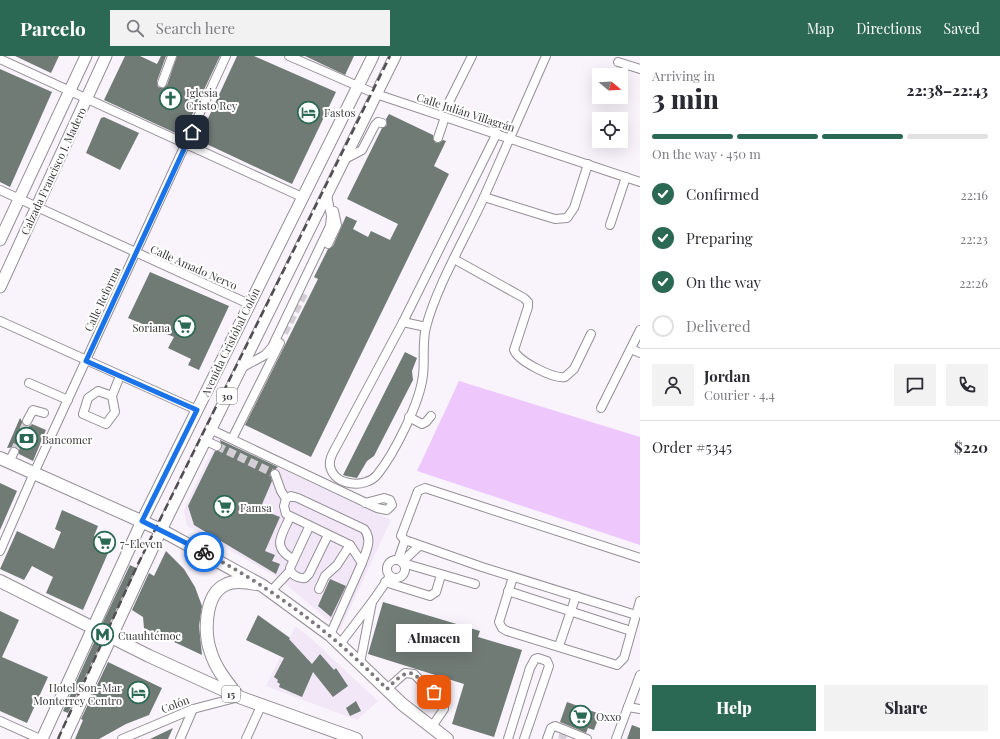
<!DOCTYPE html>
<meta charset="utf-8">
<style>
:root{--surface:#fff;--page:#f2f2f3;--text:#2b2b33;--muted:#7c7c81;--line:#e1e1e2;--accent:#2c6954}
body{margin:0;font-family:"Playfair Display",serif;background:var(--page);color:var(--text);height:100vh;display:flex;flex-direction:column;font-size:15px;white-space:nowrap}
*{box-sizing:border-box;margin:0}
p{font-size:13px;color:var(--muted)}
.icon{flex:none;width:22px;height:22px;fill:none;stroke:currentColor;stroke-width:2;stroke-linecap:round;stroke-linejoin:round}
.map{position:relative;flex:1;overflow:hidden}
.details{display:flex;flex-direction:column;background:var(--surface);width:360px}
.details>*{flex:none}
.needle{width:26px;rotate:108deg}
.controls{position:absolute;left:592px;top:12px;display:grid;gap:8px}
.controls a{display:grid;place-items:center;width:36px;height:36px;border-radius:0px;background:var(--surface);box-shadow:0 4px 16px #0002;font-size:20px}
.pin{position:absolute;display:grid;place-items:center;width:34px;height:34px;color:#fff;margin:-17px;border-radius:8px;box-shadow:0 2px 6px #0006}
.courier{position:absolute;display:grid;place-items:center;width:40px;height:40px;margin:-20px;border:3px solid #1a73e8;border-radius:50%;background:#fff;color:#222;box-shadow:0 1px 5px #0007}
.bubble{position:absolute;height:28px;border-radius:0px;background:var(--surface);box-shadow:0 4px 16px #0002;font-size:13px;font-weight:800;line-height:28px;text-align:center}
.headline em{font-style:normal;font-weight:800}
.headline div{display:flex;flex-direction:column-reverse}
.headline{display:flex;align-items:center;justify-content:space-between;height:68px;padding:0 12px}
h1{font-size:26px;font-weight:800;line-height:30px}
.bar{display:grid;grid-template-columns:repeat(4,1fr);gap:6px 4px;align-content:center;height:48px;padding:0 12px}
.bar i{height:5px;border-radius:3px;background:var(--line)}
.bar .on{background:var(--accent)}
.bar p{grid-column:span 4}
.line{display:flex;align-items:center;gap:10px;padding:0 12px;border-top:1px solid var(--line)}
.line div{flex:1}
.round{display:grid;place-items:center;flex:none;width:42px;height:42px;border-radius:0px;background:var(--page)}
ol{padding:0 12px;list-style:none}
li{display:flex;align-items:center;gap:12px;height:44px}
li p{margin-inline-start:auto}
li .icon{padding:4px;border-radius:50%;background:var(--accent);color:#fff;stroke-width:4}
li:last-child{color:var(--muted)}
li i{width:22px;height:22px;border:2px solid var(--line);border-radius:50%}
.action{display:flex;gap:8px;margin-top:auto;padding:8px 12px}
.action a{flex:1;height:46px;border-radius:0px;background:var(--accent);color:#fff;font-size:16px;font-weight:800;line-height:46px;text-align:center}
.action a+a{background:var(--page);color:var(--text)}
header{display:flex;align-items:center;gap:24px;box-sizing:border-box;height:56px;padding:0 20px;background:var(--accent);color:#fff}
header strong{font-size:19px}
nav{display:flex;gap:22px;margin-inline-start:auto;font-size:14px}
.search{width:280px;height:36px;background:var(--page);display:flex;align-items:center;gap:10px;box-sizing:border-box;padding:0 14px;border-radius:0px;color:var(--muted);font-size:15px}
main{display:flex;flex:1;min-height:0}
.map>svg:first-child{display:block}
.built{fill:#f2e7f7}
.green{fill:#eec8fc}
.building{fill:#717b76}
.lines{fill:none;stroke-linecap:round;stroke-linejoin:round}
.minor-tunnel{stroke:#d3ced5;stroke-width:8;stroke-dasharray:8 4;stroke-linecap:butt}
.minor-casing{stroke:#948e96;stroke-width:10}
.major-casing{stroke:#948e96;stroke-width:13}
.highway-casing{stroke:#948e96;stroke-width:14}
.minor{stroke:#fff;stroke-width:8}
.major{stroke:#fff;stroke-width:11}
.highway{stroke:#fff;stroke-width:12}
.rail{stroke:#514e52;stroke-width:2.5;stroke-dasharray:8 4;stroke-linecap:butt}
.done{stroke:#7d797f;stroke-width:4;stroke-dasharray:0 7.2}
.route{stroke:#1a73e8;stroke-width:5}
.labels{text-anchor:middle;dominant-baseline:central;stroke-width:4;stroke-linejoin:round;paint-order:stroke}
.shield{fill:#fff;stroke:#757476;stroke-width:1}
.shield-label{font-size:10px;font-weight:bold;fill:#3a383b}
.poi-label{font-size:11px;fill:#3a383b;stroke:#fff;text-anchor:start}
.street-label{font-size:11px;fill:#3a383b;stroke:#fff}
</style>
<header>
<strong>Parcelo</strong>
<div class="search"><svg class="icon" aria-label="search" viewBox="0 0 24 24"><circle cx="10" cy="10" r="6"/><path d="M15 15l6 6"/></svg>Search here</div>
<nav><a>Map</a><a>Directions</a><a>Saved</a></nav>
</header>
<main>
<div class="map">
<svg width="640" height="683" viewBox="0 0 640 683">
<rect width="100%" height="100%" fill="#f9f3fc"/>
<g class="built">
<polygon points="218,383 391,464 340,574 277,521 187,470 184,454 187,446"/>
<polygon points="295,571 305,577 378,645 357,664 266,630"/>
</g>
<polygon class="green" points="459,325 640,381 640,489 417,415"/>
<g class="building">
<polygon points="15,0 59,0 51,17"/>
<polygon points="125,0 140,0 157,8 161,0 166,0 157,25 158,31 163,32 167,29 177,0 220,0 182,80 104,44"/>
<polygon points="237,0 254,0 336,36 292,128 198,84"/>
<polygon points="305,0 354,0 345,19"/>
<polygon points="0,13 52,36 10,131 0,126"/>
<polygon points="389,58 433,79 433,83 436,87 439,87 443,84 446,85 434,110 449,118 311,401 245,369 318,223 314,221 328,193 333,190 346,160 357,165 353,173 368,181 371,175 390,184 398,168 347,143 382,72 387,69 386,63"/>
<polygon points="104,61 139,77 120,114 86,97 101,62"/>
<polygon points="150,216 229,250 199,314 188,309 191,303 168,292 174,281 128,262"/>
<polygon points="405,296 417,302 412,315 413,324 374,400 367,405 357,422 346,420 343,419"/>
<polygon points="20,362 25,370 30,370 32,368 46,374 33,405 19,398 19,393 16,391 7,392"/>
<polygon points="220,384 278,411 270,417 272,425 260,453 280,461 265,495 275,499 272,505 280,508 276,518 194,469 188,450 215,395 222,393"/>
<polygon points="0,427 17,435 0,474"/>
<polygon points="62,454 98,470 94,480 112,488 83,554 46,537 53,521 32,510 24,524 0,513 17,475 54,493 61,476 55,473"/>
<polygon points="166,495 184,513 195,531 202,550 199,570 202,599 144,572 143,561 132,554 149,517 154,520"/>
<polygon points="130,509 136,512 108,571 102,568"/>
<polygon points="330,523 346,530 331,561 318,550"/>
<polygon points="383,546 480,575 478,581 522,594 494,681 452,668 464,628 368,598"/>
<polygon points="0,555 19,564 2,601 48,621 27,667 0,655"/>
<polygon points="258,559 290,582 289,583 312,608 320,598 334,614 336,612 348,630 333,641 313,616 302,641 279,631 280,628 277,626 278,624 274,621 284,602 246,584"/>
<polygon points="96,582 102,585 68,657 63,655"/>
<polygon points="108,606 162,632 149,659 126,668 99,683 75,683 83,664 81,663"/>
<polygon points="356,645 361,655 350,660 346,652"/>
<polygon points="567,646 600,658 594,674 588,672 586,677 560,666"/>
<polygon points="632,669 640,672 640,683 627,683"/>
<polygon points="173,672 168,683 150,683"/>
</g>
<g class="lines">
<g class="minor-tunnel">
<polyline points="284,277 304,238"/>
<polyline points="217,390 275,418"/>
<polyline points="14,396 27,365"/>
<polyline points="562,683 564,676"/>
</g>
<defs>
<g id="minor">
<polyline points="289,0 376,38 640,126"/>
<polyline points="0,3 302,141"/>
<polyline points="618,6 640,13"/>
<polyline points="162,27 172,0"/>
<polyline points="448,48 472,0"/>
<path d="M497 77 403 266 335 393C332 398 329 404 330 410 334 430 365 433 377 419 394 398 420 347 423 319 425 303 422 286 426 271 437 229 466 181 484 141 505 94 525 47 546 0"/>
<polyline points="438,82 445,61"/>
<polyline points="345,103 362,94 375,69 378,66 382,67"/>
<polyline points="0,134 249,248"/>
<polyline points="484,141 545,160 555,163 567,162 574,152 588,108"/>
<polyline points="610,169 626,121"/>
<polyline points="328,188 337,169 334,155"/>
<path d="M454 203 524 242 528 246V251L514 294C518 305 553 323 565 321L574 313 591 278"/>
<polyline points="0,265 197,354"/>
<polyline points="403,266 426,271"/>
<polyline points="631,293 640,297"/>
<polyline points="241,312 265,299 272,291 330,170 331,160 327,139"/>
<polyline points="29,327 68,344"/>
<polyline points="112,340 98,335 88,342 83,358 106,368 115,356 112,340 120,320"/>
<polyline points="601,352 640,274"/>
<polyline points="409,361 422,368 426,366 431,360"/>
<polyline points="27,365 33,354 44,357"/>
<polyline points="210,373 377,452 387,454 392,449 390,444 384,442 365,447"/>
<polyline points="232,383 280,287"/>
<polyline points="204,384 217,390"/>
<polyline points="9,406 14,396"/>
<polyline points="275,418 281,435 286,443"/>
<path d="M291 440 298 442 364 473C373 484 366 495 362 507L350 489 286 458 284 450 286 443Z"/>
<path d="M290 461C282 479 271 491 293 503"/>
<path d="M309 471 290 512C290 518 298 523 305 522L309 518 328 479"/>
<polyline points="0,495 34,417 226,0"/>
<polyline points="640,502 425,432 418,435 401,480 405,484 482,511 636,559 640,545"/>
<circle cx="396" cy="513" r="9"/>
<polyline points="398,504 405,484"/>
<polyline points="402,506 419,490"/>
<polyline points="403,507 475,528"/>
<polyline points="513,521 499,566 502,572 507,575 617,609 624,602 636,559"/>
<polyline points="385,526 430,540 436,536 441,519"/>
<polyline points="319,533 325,520 337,509 350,489"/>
<polyline points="271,535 290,515"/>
<polyline points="508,535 631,575"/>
<polyline points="372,546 388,523"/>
<polyline points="330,579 362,507"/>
<polyline points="340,588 372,546 360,607"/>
<polyline points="559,590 576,540"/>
<polyline points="387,633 405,617 414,618 444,649 444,653 431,672"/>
<polyline points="628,651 640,653"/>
<polyline points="0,665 40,683"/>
<polyline points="122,683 193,653 239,641"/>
<polyline points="180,683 193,653"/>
<polyline points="246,683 261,650"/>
<polyline points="508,683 530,612 535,603 538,602 547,605 549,610 524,683"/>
<polyline points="547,683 551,672 555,670 587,683"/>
<polyline points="616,683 640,619"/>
</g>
<g id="major">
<polyline points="0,184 86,0"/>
<polyline points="0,231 106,0"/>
<polyline points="42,683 142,465 373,0"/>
<polyline points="64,683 161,474 395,0"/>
</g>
<g id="highway">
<polyline points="0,402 161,474 263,530 330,579 402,648 447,683"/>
<polyline points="0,525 149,600 239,641 356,683"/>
<path d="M237 639C227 626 216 613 211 597 204 578 204 539 225 529 234 524 246 526 256 528"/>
</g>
</defs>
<use href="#minor" class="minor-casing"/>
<use href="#major" class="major-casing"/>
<use href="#highway" class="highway-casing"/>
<use href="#minor" class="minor"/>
<use href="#major" class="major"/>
<use href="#highway" class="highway"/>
<polyline class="rail" points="58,683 137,510 390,0"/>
</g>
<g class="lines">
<path class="done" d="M204 496C272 532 333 577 387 633 394 626 404 614 414 618L434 636"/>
<polyline class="route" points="192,76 86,305 197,354 142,465 204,496"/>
</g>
<defs>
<symbol id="church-ring" viewBox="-11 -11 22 22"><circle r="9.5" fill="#fff" stroke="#2c6954" stroke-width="1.5"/><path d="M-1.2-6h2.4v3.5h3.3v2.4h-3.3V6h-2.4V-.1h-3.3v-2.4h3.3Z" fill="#2c6954"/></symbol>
<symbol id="hotel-ring" viewBox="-11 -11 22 22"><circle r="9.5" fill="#fff" stroke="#2c6954" stroke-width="1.5"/><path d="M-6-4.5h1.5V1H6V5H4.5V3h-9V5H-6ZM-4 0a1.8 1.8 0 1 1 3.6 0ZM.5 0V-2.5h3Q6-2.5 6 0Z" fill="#2c6954"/></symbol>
<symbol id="supermarket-ring" viewBox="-11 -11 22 22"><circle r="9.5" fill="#fff" stroke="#2c6954" stroke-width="1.5"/><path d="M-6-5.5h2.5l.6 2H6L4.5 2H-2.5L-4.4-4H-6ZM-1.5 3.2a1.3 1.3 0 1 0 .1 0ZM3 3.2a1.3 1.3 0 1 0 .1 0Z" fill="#2c6954"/></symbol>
<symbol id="bank-ring" viewBox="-11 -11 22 22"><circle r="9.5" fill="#fff" stroke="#2c6954" stroke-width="1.5"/><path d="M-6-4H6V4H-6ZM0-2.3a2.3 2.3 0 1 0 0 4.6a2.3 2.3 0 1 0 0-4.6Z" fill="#2c6954"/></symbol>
<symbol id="metro-ring" viewBox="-11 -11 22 22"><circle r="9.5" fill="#fff" stroke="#2c6954" stroke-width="1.5"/><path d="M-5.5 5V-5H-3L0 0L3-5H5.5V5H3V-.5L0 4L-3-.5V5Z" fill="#2c6954"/></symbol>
</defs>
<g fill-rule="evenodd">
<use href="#church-ring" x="158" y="30" width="25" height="25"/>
<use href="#hotel-ring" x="296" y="44" width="25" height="25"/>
<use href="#supermarket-ring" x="172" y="258" width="25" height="25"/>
<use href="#bank-ring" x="14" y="370" width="25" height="25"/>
<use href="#supermarket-ring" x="212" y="438" width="25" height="25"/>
<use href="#supermarket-ring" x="92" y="474" width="25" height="25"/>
<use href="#metro-ring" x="90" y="566" width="25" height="25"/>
<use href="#hotel-ring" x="126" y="624" width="25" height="25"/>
<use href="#supermarket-ring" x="568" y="648" width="25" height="25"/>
</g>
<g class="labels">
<g class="shield">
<rect x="217" y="332" width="20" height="16" rx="3"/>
<rect x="222" y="630" width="18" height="16" rx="3"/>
</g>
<g class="shield-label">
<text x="227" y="340">30</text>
<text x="231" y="638">15</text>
</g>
<g class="poi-label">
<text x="186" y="36">Iglesia<tspan x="186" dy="13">Cristo Rey</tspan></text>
<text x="324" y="56">Fastos</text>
<text x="170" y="271" text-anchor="end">Soriana</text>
<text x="42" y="383">Bancomer</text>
<text x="240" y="451">Famsa</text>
<text x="120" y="487">7-Eleven</text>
<text x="118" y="579">Cuauhtémoc</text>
<text x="122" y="631" text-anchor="end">Hotel Son-Mar<tspan x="122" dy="13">Monterrey Centro</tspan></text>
<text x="596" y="660">Oxxo</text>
</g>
<g class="street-label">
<text transform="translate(466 56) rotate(18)">Calle Julián Villagrán</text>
<text transform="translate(53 115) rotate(-65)">Calzada Francisco I. Madero</text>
<text transform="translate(194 211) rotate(24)">Calle Amado Nervo</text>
<text transform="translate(102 243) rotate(-65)">Calle Reforma</text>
<text transform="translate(230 286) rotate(-64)">Avenida Cristóbal Colón</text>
<text transform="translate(175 648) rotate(-21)">Colón</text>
</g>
</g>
</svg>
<div class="controls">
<a><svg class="needle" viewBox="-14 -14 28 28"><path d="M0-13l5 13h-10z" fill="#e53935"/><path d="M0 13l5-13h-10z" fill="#7c7c81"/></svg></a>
<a><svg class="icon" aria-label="locate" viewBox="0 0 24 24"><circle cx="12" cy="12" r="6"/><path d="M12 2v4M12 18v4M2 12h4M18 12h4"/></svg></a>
</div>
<div class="pin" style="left:434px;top:636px;background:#ea580c"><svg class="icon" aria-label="bag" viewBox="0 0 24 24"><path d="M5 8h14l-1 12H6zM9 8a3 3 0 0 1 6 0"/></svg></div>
<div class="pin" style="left:192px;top:76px;background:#1f2937"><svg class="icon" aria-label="home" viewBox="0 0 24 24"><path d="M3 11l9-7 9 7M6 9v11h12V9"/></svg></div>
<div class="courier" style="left:204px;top:496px"><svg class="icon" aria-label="bike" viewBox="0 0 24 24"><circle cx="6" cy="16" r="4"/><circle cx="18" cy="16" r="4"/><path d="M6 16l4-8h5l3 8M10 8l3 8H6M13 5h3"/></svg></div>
<div class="bubble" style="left:396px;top:568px;width:76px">Almacen</div>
</div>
<section class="details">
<div class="headline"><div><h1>3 min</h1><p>Arriving in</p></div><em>22:38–22:43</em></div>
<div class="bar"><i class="on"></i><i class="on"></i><i class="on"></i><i></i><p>On the way · 450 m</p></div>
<ol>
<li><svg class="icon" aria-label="check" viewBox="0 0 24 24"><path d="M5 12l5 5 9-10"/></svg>Confirmed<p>22:16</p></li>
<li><svg class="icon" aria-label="check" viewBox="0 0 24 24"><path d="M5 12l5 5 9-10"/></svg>Preparing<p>22:23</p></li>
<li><svg class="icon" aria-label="check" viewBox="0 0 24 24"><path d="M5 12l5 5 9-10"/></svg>On the way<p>22:26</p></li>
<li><i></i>Delivered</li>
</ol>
<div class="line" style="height:72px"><a class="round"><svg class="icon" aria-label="person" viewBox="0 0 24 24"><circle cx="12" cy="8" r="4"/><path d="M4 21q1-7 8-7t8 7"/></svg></a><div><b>Jordan</b><p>Courier · 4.4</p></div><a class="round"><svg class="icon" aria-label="chat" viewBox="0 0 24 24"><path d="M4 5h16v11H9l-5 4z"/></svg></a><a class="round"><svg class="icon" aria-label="phone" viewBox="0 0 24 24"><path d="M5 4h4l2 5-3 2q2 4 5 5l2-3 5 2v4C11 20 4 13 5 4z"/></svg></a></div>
<div class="line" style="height:52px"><div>Order #5345</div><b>$220</b></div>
<div class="action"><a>Help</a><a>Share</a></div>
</section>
</main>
